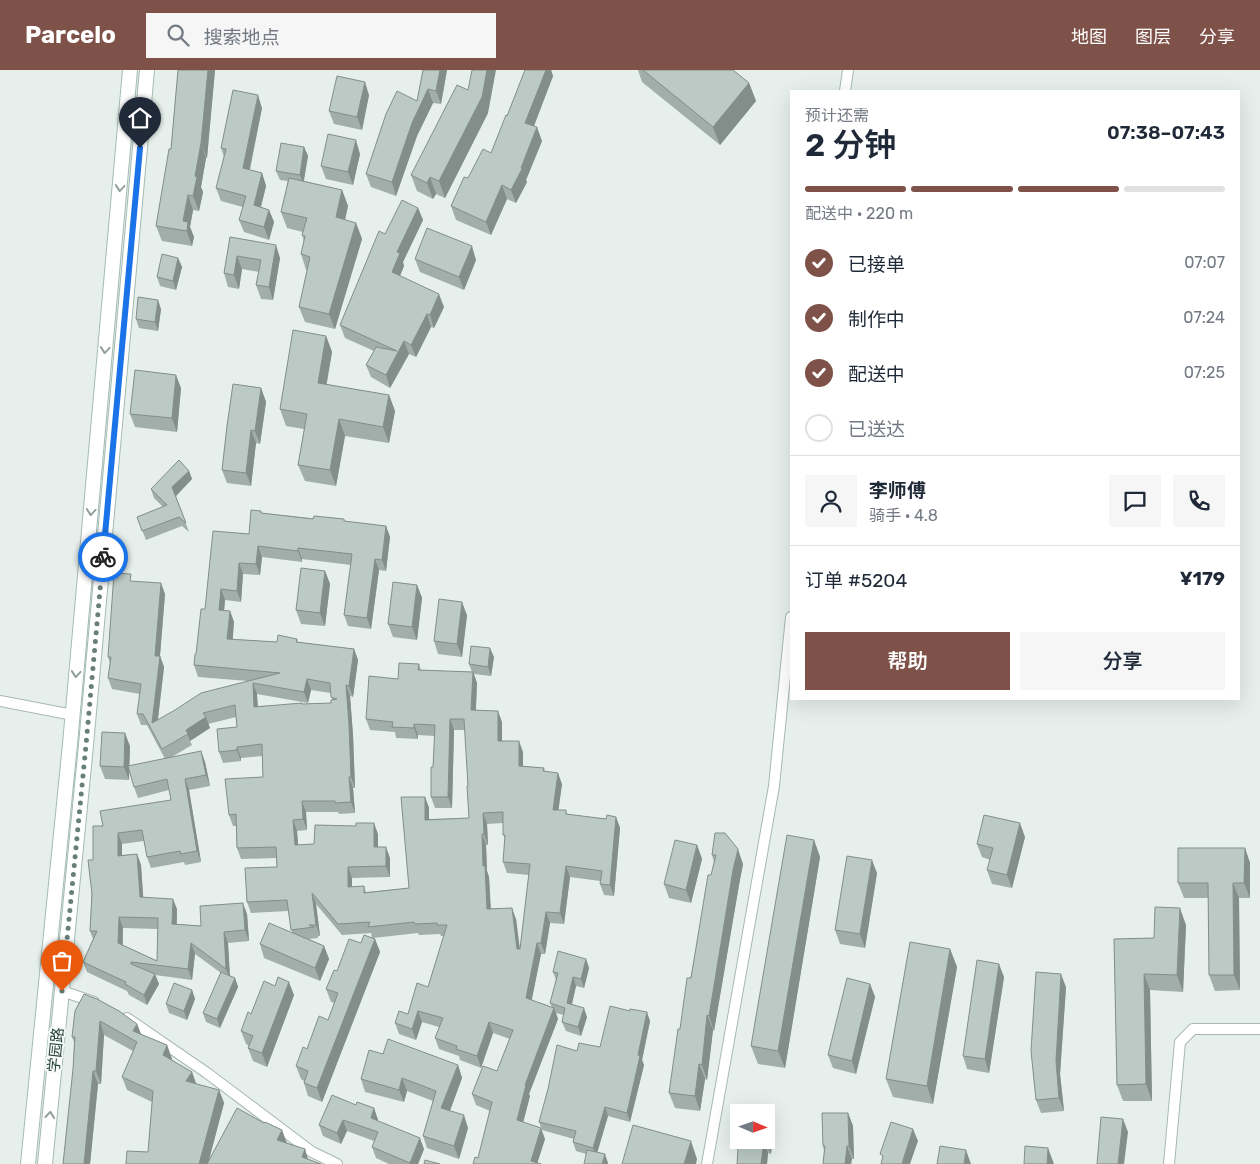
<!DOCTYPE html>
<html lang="zh">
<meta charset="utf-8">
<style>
:root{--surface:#fff;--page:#f6f6f7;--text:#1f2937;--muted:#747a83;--line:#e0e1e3;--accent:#7f5249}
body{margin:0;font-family:Rubik,"Noto Sans SC",sans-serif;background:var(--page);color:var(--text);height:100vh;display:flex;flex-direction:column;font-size:19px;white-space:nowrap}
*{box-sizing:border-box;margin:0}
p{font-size:16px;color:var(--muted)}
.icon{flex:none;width:28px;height:28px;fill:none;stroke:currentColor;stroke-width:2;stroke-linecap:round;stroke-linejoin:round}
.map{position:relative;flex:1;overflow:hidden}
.details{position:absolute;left:790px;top:20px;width:450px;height:610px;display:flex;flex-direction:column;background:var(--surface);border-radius:0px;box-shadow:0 5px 20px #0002}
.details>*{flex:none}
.needle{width:32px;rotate:92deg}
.fabs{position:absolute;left:730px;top:1034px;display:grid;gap:10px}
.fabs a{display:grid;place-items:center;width:45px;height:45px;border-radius:0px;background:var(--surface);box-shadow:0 5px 20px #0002;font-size:25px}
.pin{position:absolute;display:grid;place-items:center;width:42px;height:42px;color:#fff;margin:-51px -21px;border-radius:50% 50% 50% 0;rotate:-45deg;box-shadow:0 0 5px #0007}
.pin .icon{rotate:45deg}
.courier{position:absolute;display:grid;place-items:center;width:50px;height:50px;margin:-25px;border:4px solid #1a73e8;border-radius:50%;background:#fff;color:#222;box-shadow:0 1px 6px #0007}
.head em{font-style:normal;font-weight:600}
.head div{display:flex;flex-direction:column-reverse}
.head{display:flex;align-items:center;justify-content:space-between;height:85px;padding:0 15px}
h1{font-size:32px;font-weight:600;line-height:38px}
.bar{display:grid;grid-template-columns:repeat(4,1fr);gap:8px 5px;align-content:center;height:60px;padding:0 15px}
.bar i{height:6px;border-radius:4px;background:var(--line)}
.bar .active{background:var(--accent)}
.bar p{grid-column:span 4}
.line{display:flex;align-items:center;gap:12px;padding:0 15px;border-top:1px solid var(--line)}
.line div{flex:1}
.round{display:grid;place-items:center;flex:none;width:52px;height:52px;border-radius:0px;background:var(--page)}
ol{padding:0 15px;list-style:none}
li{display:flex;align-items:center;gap:15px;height:55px}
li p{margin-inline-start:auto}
li .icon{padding:5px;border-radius:50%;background:var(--accent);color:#fff;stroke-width:4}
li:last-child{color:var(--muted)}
li i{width:28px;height:28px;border:2px solid var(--line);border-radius:50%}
.cta{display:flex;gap:10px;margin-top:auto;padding:10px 15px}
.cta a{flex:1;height:58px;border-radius:0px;background:var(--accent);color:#fff;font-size:20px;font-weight:600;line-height:58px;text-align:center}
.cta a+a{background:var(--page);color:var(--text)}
header{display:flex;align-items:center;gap:30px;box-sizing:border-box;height:70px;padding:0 25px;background:var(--accent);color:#fff}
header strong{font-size:24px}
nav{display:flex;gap:28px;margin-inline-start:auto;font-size:18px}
.search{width:350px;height:45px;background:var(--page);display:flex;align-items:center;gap:12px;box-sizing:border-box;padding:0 18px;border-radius:0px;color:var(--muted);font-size:19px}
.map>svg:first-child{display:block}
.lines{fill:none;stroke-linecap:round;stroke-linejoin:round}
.street-casing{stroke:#a8b8b2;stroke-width:12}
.secondary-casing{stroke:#a4bbb3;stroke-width:16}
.street{stroke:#fff;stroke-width:10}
.secondary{stroke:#fff;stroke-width:14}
.wall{fill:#a1aea9;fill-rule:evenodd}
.shaded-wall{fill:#838d89}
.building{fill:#bbcac4;stroke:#838d89;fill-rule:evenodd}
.oneway{stroke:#92a09c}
.done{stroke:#687f78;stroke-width:5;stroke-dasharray:0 9}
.route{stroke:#1a73e8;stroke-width:6}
.labels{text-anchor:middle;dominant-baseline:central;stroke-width:4;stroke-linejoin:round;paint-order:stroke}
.street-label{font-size:15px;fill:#24423a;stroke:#f7fbf9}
</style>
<header>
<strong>Parcelo</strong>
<div class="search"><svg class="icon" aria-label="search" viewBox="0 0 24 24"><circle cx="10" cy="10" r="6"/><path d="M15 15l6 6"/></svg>搜索地点</div>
<nav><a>地图</a><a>图层</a><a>分享</a></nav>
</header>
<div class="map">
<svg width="1260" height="1094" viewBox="0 0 1260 1094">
<rect width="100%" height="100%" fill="#e6efeb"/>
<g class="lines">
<defs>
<g id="street">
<polyline points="845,21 848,0"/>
<polyline points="0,631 73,645"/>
<polyline points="62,921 94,932"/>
<polyline points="127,948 207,1003 312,1082 337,1094"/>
<polyline points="707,1094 774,716 791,547"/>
<polyline points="1169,1094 1180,972 1193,959 1260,959"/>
</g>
<g id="secondary">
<polyline points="28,1094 70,674 130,0"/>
<polyline points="45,1094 86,675 147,0"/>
</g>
</defs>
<use href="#street" class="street-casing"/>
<use href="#secondary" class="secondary-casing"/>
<use href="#street" class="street"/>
<use href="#secondary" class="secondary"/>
</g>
<g class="wall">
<polygon points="178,0 215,0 207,88 206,88 201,117 203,122 199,141 193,140 190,157 194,167 192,176 162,171 156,156 171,79"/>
<polygon points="423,0 447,0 441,34 433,33 417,66 396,126 371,117 366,104 417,31"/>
<polygon points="525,0 551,0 553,6 534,56 542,71 526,110 527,112 516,133 507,129 491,165 456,150 451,136 468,108 491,83 507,46"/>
<polygon points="638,0 733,0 749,13 756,31 720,75 642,12"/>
<polygon points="369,25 362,60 334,54 329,41"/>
<polygon points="262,38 250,100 262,103 266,116 261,137 269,140 274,152 269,170 244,162 239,150 243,137 221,131 216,118 224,87 221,78"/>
<polygon points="488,43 445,128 436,124 433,129 417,121 411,105"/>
<polygon points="304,77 308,86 304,111 342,120 348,136 345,150 356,153 362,169 335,259 305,252 299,237 307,200 306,200 301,184 304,171 302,165 303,162 287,158 281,142 288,111 280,110 276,101"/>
<polygon points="360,84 353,115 326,109 321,96"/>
<polygon points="418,138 423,150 403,192 404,196 400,206 444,237 434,258 431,257 416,287 409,284 390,318 371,307 366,295 374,281 345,268 340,255 385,164"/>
<polygon points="230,167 280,188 273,230 261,229 256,215 259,202 242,199 239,219 228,217 224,203"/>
<polygon points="178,188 182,197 176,220 160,216 157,207"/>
<polygon points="415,189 476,190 464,220 420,202"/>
<polygon points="161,239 158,261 139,258 136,249"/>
<polygon points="326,266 332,282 326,314 389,325 395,341 389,373 345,366 336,416 305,411 298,395 304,359 286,356 280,339"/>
<polygon points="181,318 177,362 135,357 130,344"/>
<polygon points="261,318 266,332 260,374 256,373 251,416 227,413 222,400"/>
<polygon points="189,401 192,409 176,426 189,462 182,456 146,470 137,447 163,437 154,428 151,419"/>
<path d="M261 441 262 443 386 456 390 467 386 501 379 500 371 559 348 556 344 545 351 495 302 489V492L262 487 260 505 243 504 241 532 225 530 224 541H230L234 552 232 569 277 572 297 569 298 572 354 579 358 590 353 627 350 626 353 665 355 718H353L355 743 339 744 338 742H306L307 760 297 761 298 775 314 774 378 764V777L390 788V807L352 808V817L364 816 366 822 409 818 425 727 429 738V749L469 748 468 716 465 660H454L452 738H435L431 727 433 697 435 666 418 665V669L396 668 395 662 370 660 366 649 398 609 419 594 421 600 472 602 469 594 494 587 491 606 474 604 477 613 476 641 502 652V671L523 682V696L544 698 545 702 562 714 558 740H566L567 744 606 749 616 747 620 758 614 826 604 825 600 814V811L570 807 564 854 550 853 545 884H541L531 930 552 937 550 933 556 910 553 902 586 889 589 898 584 918 576 916 572 934 587 947 581 966 566 961 562 952 564 945 556 943 558 949 529 1024 530 1026 523 1052 545 1069 537 1093 478 1088 490 1041 476 1035 472 1024 497 1001 510 969 493 963 481 998 460 990 459 986 439 979 435 968 439 957 422 952 416 970 399 964 395 953 408 944 428 917 444 866H441L440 864 419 865 418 863 373 868 375 869 380 882 322 1032 308 1026 304 1013V1011L301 1009 296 996 307 979 328 950 335 933 331 932 326 919 337 901 361 873 372 868 371 863 342 865 316 834 320 866H318V868L309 869 324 876 329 889 320 911 264 888 260 874 292 862 288 841 251 843 247 832 277 797 276 788 241 789 237 778 236 756H233L229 745 263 707 262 686 241 688V691L223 693 219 682 237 657 236 647 208 654 210 658 190 671 192 675 170 688 201 681 205 692 210 716 189 720 201 792 185 795 184 792 151 798 147 787 144 771 122 774V785L137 784 141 795 143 827 177 839V854L201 856 247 844 249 871 228 873 230 906 235 908 238 917 220 958 206 952 203 943 221 903 195 884 192 910 155 905 159 914 147 935 129 925 127 921 87 902 83 892 93 869 90 861 93 790 103 756 171 730 169 720 138 728 134 717 129 700V710L105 709 100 696 130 676 129 696 165 689 147 655H141L137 644 140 624 112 619 108 608 110 593 108 587 133 511 165 524 160 586 164 597 158 650 248 611 198 607 194 595 205 539 249 464ZM311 620 331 623 332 630 331 633 258 636 257 624 308 633ZM503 753V765L505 768 503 792 507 803 529 805 520 879 516 849 491 838 489 807 487 801 486 775H488L487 754ZM123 858 158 859 157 891 123 875Z"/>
<polygon points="325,501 330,514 325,556 301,554 296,540"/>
<polygon points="417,515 422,528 417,570 393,567 388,554"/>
<polygon points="467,545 462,587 438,584 434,571"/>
<polygon points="715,763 743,794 739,815 714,961 713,960 707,1010 705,1009 700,1041 675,1038 669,1023 680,959 714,792 712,785"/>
<polygon points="1025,767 1012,818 992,814 987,800 990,790 982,787 977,774"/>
<polygon points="814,770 820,787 785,998 758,994 751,976"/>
<polygon points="697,775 702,789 691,833 669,828 664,814"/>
<polygon points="1245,778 1250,793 1250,828 1239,828 1240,920 1215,921 1209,905 1208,828 1184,828 1178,813"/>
<polygon points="877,803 865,878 840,874 835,860"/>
<polygon points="1186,855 1183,922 1150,920 1152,1031 1123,1031 1117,1015 1114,869 1154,868"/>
<polygon points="950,879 957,897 933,1034 893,1027 886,1009"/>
<polygon points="1004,907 989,1003 967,999 963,986"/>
<polygon points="870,914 875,927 856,1004 833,998 828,985"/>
<polygon points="275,916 294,925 267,997 253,991 248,978 249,976 246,974 241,961 251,944"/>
<polygon points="1066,917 1060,1004 1064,1041 1041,1043 1036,1030"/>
<polygon points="192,920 195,929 187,950 169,943 166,934"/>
<polygon points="84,924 97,929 119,941 137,954 141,964 167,975 172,989 171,990 192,1002 196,1014 219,1020 224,1033 208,1092 237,1038 264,1053 265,1052 282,1060 287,1073 305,1079 308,1089 321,1094 126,1094 127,1081 148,1082 152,1032 127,1020 122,1007 133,981 104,965 101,1014 98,1014 90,1094 63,1094 73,999 74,972 72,967 75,941"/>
<polygon points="650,951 642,990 644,995 630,1052 608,1046 597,1082 608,1093 586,1084 576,1081 573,1072 574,1069 542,1060 539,1052 577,981 600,977"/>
<polygon points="383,984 458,995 462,1008 450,1041 468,1058 459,1089 427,1078 423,1066 433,1031 407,1021 404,1032 365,1022 361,1009"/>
<polygon points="356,1035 374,1038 378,1050 378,1051 424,1079 418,1094 389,1094 376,1088 372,1077 374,1071 347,1061 341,1074 323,1066 319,1055"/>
<polygon points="848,1043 853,1056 854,1089 852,1089 851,1094 823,1094 824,1081 823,1076"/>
<polygon points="773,1061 771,1084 768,1083 767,1094 737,1094"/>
</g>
<g class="shaded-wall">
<polygon points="208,0 215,0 207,88 201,73"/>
<polygon points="440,0 447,0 441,34 436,21"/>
<polygon points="487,0 496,0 488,43 445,128 439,111"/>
<polygon points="546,0 551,0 553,6 530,66 525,53"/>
<polygon points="365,12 369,25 362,60 357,47"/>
<polygon points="749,13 756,31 720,75 713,57"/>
<polygon points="428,19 433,33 417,66 396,126 392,112 412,53"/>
<polygon points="258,25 262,38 247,111 243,98"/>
<polygon points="537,57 542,71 526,110 527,112 516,133 511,120"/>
<polygon points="356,70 360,84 353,115 348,102"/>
<polygon points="201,73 206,88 201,117 203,122 199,141 193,126 195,106"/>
<polygon points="304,77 308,86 303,114 300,105"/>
<polygon points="262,103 266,116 258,148 254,135"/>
<polygon points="430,107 436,124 433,129 427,113"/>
<polygon points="502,115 507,129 491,165 486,152"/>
<polygon points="342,120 348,136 342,163 336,147"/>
<polygon points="188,125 193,140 190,157 194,167 192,176 183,151"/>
<polygon points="418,138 423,150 403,192 404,196 396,215 392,202 397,182"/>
<polygon points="269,140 274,152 269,170 264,157"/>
<polygon points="356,153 362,169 335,259 329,244"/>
<polygon points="276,175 280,188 273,230 269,217"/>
<polygon points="472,176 476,190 464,220 459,207"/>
<polygon points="237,186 242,199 239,219 234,205"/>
<polygon points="178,188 182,197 176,220 173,211"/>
<polygon points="439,224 444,237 434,258 430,245"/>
<polygon points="158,230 161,239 158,261 155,252"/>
<polygon points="427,244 431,257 416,287 411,275"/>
<polygon points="326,266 332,282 324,330 318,313"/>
<polygon points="404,271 409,284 390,318 386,305"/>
<polygon points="176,305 181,318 177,362 172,348"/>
<polygon points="261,318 266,332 260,374 255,361"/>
<polygon points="389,325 395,341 389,373 383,357"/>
<polygon points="339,349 345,366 336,416 330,400"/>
<polygon points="251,360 256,373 251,416 246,403"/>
<polygon points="189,401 192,409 176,426 172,417"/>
<polygon points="386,456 390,467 386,501 382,490"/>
<polygon points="258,476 262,487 260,505 256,494"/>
<polygon points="298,478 302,489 302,492 298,481"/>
<polygon points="375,489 379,500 371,559 367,548"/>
<polygon points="239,493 243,504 241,532 237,521"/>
<polygon points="325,501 330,514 325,556 320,543"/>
<polygon points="161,513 165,524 159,597 155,586"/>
<polygon points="417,515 422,528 417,570 412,557"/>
<polygon points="221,519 225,530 223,551 219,540"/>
<polygon points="462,532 467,545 462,587 457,574"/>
<polygon points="230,541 234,552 232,580 227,569"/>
<polygon points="490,578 494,587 491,606 488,597"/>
<polygon points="354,579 358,590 353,627 349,616"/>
<polygon points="160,586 164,597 156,664 152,653"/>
<polygon points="473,602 477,613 475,652 471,640"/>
<polygon points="307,609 311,620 308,633 304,622"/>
<polygon points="253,613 257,624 258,648 254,637"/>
<polygon points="346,615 350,626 353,665 355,718 351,707"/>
<polygon points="498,641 502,652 502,682 498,671"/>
<polygon points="206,647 210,658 190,671 186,660"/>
<polygon points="450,649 454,660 452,738 448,727"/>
<polygon points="414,654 418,665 418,669 414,658"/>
<polygon points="125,663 130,676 129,710 124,697"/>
<polygon points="519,671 523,682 523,707 519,696"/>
<polygon points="237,677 241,688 241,691 237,680"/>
<polygon points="201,681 205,692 210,716 206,705"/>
<polygon points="558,703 562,714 557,751 553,740"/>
<polygon points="349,707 353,718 355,743 351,732"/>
<polygon points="185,709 189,720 201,792 197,781"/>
<polygon points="425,727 429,738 429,761 425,750"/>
<polygon points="302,731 306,742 307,760 303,749"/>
<polygon points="483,743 487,754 488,775 484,764"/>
<polygon points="616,747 620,758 614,826 610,815"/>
<polygon points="293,750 297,761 299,786 295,775"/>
<polygon points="374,753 378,764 378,788 374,777"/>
<polygon points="1020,753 1025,767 1012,818 1007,805"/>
<polygon points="118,763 122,774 122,796 118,786"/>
<polygon points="482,764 486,775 487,801 489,807 491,850 487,839 483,796"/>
<polygon points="814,770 820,787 785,998 778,981"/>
<polygon points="697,775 702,789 691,833 686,820"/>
<polygon points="386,777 390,788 390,807 386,796"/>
<polygon points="1245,778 1250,793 1250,828 1244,813"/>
<polygon points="738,779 743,794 739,815 714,961 709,946 733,800"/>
<polygon points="137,784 141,795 144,838 140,827"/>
<polygon points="872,790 877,803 865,878 860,864"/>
<polygon points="566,796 570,807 564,854 560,843"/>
<polygon points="348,797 352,808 352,828 348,817"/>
<polygon points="1233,813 1239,828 1240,920 1234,905"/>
<polygon points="312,823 316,834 320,866 316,855"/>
<polygon points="173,829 177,839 176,865 172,854"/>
<polygon points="243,833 247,844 249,871 245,860"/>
<polygon points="512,838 516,849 521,890 517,879"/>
<polygon points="1180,838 1186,855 1183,922 1177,905"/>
<polygon points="546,842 550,853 545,884 541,873"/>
<polygon points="119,847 123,858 122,884 118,873"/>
<polygon points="224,862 228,873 230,910 226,899"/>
<polygon points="375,869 380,882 322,1032 317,1018"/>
<polygon points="191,873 195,884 192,910 188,899"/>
<polygon points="537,873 541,884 530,939 526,928"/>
<polygon points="324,876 329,889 320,911 315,898"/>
<polygon points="950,879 957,897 933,1034 927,1016"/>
<polygon points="586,889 589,898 584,918 581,909"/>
<polygon points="999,894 1004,907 989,1003 985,989"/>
<polygon points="155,904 159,914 147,935 144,925"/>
<polygon points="1061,904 1066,917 1060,1004 1064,1041 1059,1028 1056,991"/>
<polygon points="1144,904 1150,920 1152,1031 1146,1014"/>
<polygon points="573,907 576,916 570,942 567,933"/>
<polygon points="235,908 238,917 220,958 217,949"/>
<polygon points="289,912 294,925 267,997 262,983"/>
<polygon points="870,914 875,927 856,1004 852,991"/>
<polygon points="192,920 195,929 187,950 184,941"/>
<polygon points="554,938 558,949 529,1024 530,1026 521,1061 517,1050 525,1015"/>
<polygon points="584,938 587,947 581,966 578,957"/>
<polygon points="418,941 422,952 416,970 412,959"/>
<polygon points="647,942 650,951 642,990 644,995 630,1052 627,1043 638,985"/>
<polygon points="707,945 713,960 707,1010 702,995"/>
<polygon points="100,951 104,965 101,1014 96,1001"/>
<polygon points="489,952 493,963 481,998 477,986"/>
<polygon points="137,954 142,967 133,961"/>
<polygon points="167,975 172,989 168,998 163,985"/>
<polygon points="699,994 705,1009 700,1041 695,1026"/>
<polygon points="458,995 462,1008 446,1051 441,1038"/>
<polygon points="93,1001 98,1014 90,1094 84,1094"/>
<polygon points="192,1002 197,1016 186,1011"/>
<polygon points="402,1008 407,1021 404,1032 399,1020"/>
<polygon points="219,1020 224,1033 208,1094 199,1094"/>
<polygon points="605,1037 608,1046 596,1087 593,1078"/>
<polygon points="374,1038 378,1050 375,1059 371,1048"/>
<polygon points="848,1043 853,1056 854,1089 849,1076"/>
<polygon points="464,1045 468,1058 459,1089 454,1076"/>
<polygon points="769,1049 773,1061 771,1084 766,1072"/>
<polygon points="1123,1049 1128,1062 1124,1094 1118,1094"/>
<polygon points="343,1050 347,1061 341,1074 337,1063"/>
<polygon points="541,1058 545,1069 537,1094 531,1091"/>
<polygon points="913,1059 918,1071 910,1094 902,1094 904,1087"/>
<polygon points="282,1060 287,1074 277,1070"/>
<polygon points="420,1068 424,1079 418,1094 410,1094 410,1093"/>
<polygon points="691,1071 697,1089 696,1094 684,1094"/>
<polygon points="764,1071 768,1083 767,1094 761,1094"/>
<polygon points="847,1076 852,1089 851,1094 845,1094"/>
<polygon points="1048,1078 1054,1094 1047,1094"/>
<polygon points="305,1079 309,1093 302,1087"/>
<polygon points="966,1080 971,1094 964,1094"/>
<polygon points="605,1084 608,1093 608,1094 602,1094"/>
</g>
<g class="building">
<polygon points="178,0 208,0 201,73 195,106 197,107 193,126 188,125 183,151 188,152 187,161 156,156 169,79 171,79"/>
<polygon points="423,0 440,0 436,21 428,19 412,53 392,112 366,104 386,44 397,21 417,31"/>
<polygon points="472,0 487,0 482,27 439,111 430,107 427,113 411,105 457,15 468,20"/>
<polygon points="525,0 546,0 525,53 537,57 521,98 522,99 511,120 502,115 486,152 451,136 464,107 468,108 483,79 491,83 506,45 507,46"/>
<polygon points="643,0 733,0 749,13 713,57"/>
<polygon points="337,6 365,12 357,47 329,41"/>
<polygon points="233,20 258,25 243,98 262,103 254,135 269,140 264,157 239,150 246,126 216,118 226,79 221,78"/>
<polygon points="328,64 356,70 348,102 321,96"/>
<polygon points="281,73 304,77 300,105 276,101"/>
<polygon points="289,108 342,120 336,147 356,153 329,244 299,237 310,187 301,184 305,166 302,165 307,148 281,142"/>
<polygon points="402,130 418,138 397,182 400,183 392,202 439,224 430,245 427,244 411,275 404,271 386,305 366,295 376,277 397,281 340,255 379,161 385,164"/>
<polygon points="427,158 472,176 459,207 415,189"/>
<polygon points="230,167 276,175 269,217 256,215 261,190 237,186 234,205 224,203"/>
<polygon points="162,184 178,188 173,211 157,207"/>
<polygon points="138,227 158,230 155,252 136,249"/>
<polygon points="293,260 326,266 318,313 389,325 383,357 339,349 330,400 298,395 307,344 280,339"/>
<polygon points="135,300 176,305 172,348 130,344"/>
<polygon points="233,314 261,318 255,361 251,360 246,403 222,400 227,356"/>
<polygon points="179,390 189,401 172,417 186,453 179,447 142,461 137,447 167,435 151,419"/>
<path d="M251 440 261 441V443L313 449 314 446 344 449V451L386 456 382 490 375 489 367 548 344 545 352 484 298 478V481L258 476 256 494 239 493 237 521 221 519 219 540 230 541 227 569 277 572 278 565 297 569 296 572 354 579 349 616 346 615 349 654 351 707H349L351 732 335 733V731H302L303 749 293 750 295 775 314 774 315 755 356 756V753H374V777H386V796L348 797V817L364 816V823L409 818 401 727H425V750L469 748 467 716H468L464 649H450L448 727H431V697H433L435 655 414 654V658L392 657 393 652 366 649 369 606 398 609 399 593 419 594 418 600 473 602 471 640 498 641V671H519V696L544 698 543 701 558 703 553 740H566V744L606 749 607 745 616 747 610 815 600 814 602 801 566 796 560 843 546 842 541 873H537L526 928 554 938 525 1015H526L517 1050 541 1058 531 1091 541 1094H473L475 1087 478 1088 492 1032 472 1024 483 996 497 1001 513 960 489 952 477 986 456 979 457 976 435 968 443 948 418 941 412 959 395 953 399 941 408 944 417 913 428 917 447 855H437V853L415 854 414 852 368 857 370 852 338 854 312 823 316 855H309L314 857 291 860 287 830 247 832 245 798 277 797 276 777 237 778 236 744 229 745 225 709 263 707 262 674 237 677V680L219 682 217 659 237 657 235 635 203 643 206 647 186 660 188 664 162 679 143 644H137L141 614 108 608 111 587H108L114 503 131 504 130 511 161 513 155 586H160L152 653 175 640 201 623 280 603 194 595 195 584H196L201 539H205L213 461 249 464ZM307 609 330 613 331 627 337 629 331 630V633L302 634V633L254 637 253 613 304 622ZM503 742V765H505L503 792 530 794 520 879H517L512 838 487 839 485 796H483L482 764H484L483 743Z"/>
<polygon points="301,498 325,501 320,543 296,540"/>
<polygon points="393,512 417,515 412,557 388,554"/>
<polygon points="439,529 462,532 457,574 434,571"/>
<polygon points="471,576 490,578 488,597 469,594"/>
<polygon points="102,662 125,663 124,697 100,696"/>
<path d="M201 681 206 705 185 709 197 781 181 784 180 781 147 787 142 760 118 763V786L137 784 140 827 173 829 172 854 201 856 200 836 243 833 245 860 224 862 226 899 191 873 188 899 131 892V894L155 904 144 925 125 914 126 912 83 892 97 861H90L92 824 88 790H93V756H103L100 741 171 730 167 709 134 717 128 696ZM119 847 158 848 157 891 118 873Z"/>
<polygon points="984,745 1020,753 1007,805 987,800 993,778 977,774"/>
<polygon points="715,763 725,763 738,779 733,800 709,946 707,945 702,995 699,994 695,1026 669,1023 678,959 680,959 687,908 691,908 708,805 711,805 716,785 712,785"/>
<polygon points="787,765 814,770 778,981 751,976"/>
<polygon points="675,770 697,775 686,820 664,814"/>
<polygon points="1178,778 1245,778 1244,813 1233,813 1234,905 1209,905 1208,813 1178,813"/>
<polygon points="847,786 872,790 860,864 835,860"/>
<polygon points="1155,837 1180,838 1177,905 1144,904 1146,1014 1117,1015 1114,869 1154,868"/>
<polygon points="269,853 324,876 315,898 260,874"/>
<polygon points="364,865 375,869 317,1018 304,1013 308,1001 296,996 303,977 307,979 319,946 328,950 338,923 326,919 334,900 337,901 349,869 361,873"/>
<polygon points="910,872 950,879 927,1016 886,1009"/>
<polygon points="558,881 586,889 581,909 573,907 567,933 584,938 578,957 562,952 565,938 550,933 558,903 553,902"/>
<polygon points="977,890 999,894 985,989 963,986"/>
<polygon points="221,902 235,908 217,949 203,943"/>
<polygon points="1036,902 1061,904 1056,991 1059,1028 1036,1030 1031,981"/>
<polygon points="278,907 289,912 262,983 248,978 253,966 241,961 248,942 251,944 264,911 275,916"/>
<polygon points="847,908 870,914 852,991 828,985"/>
<polygon points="174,913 192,920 184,941 166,934"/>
<polygon points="84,924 97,929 119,941 137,954 133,961 167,975 163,985 192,1002 186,1011 219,1020 199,1094 126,1094 127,1081 148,1082 153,1021 122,1007 137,972 100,951 96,1001 93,1001 84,1094 63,1094 73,999 75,967 72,967 75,941"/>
<polygon points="610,936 630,941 630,939 647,942 638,985 640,986 627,1043 605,1037 593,1078 573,1072 576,1061 539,1052 548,1019 557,975 577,981 579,973 600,977"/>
<polygon points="388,969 458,995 441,1038 464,1045 454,1076 423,1066 436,1021 402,1008 399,1020 361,1009 369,980 383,984"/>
<polygon points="332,1025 356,1035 357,1032 374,1038 371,1048 420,1068 410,1093 372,1077 378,1062 343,1050 337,1063 319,1055"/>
<polygon points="237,1038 264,1053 265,1052 282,1060 277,1070 305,1079 302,1087 321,1094 207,1094"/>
<polygon points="822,1043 848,1043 849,1076 847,1076 845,1094 823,1094 825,1076 823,1076"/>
<polygon points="1101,1047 1123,1049 1118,1094 1097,1094"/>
<polygon points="766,1049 769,1049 766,1072 764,1071 761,1094 737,1094 738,1078 741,1078 742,1070 766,1070"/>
<polygon points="891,1052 913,1059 904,1087 902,1094 881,1094 883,1086 880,1084"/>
<polygon points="633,1055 691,1071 684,1094 622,1094"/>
<polygon points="940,1076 966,1080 964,1094 937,1094"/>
<polygon points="1025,1076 1048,1078 1047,1094 1024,1094"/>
<polygon points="587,1080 605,1084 602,1094 584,1094"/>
<polygon points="425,1090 440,1094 424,1094"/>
</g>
<defs><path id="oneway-chevron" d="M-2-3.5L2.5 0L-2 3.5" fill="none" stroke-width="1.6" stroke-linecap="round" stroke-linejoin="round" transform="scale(1.25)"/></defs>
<g class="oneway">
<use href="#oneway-chevron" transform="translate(120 118) rotate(95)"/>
<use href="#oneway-chevron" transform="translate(105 280) rotate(95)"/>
<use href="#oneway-chevron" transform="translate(91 442) rotate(95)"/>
<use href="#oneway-chevron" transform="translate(76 604) rotate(95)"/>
<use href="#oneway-chevron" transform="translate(50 1045) rotate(-84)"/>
</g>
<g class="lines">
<polyline class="done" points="62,921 86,675 103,487"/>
<polyline class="route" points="103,487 140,78"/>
</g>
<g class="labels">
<g class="street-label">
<text transform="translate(56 980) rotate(-84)">学园路</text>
</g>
</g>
</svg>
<div class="fabs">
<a><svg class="needle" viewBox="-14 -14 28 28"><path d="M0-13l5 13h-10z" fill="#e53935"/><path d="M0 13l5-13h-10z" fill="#747a83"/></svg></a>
</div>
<div class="pin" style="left:62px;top:921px;background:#ea580c"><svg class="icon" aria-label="bag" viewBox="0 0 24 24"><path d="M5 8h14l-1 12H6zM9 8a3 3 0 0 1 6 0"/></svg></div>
<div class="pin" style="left:140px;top:78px;background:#1f2937"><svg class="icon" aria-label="home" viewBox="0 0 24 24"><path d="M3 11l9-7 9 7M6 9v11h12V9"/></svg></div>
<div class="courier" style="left:103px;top:487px"><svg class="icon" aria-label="bike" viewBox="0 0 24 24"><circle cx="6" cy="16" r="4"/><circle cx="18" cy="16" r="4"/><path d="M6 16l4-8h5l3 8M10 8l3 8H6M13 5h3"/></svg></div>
<section class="details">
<div class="head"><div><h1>2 分钟</h1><p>预计还需</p></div><em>07:38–07:43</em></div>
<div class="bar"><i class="active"></i><i class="active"></i><i class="active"></i><i></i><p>配送中 · 220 m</p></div>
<ol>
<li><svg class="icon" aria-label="check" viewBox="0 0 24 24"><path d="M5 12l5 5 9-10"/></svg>已接单<p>07:07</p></li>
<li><svg class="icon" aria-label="check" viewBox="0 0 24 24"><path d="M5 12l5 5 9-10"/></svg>制作中<p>07:24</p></li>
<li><svg class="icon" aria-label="check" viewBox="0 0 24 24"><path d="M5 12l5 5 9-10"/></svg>配送中<p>07:25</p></li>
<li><i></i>已送达</li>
</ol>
<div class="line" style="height:90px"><a class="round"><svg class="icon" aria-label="person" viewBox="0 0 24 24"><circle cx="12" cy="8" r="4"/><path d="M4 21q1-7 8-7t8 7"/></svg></a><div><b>李师傅</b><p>骑手 · 4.8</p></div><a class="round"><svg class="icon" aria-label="chat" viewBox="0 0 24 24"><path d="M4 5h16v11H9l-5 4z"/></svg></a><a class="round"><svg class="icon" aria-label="phone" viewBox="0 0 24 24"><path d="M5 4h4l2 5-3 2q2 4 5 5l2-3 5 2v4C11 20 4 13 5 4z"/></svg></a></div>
<div class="line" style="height:65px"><div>订单 #5204</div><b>¥179</b></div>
<div class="cta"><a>帮助</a><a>分享</a></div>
</section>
</div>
